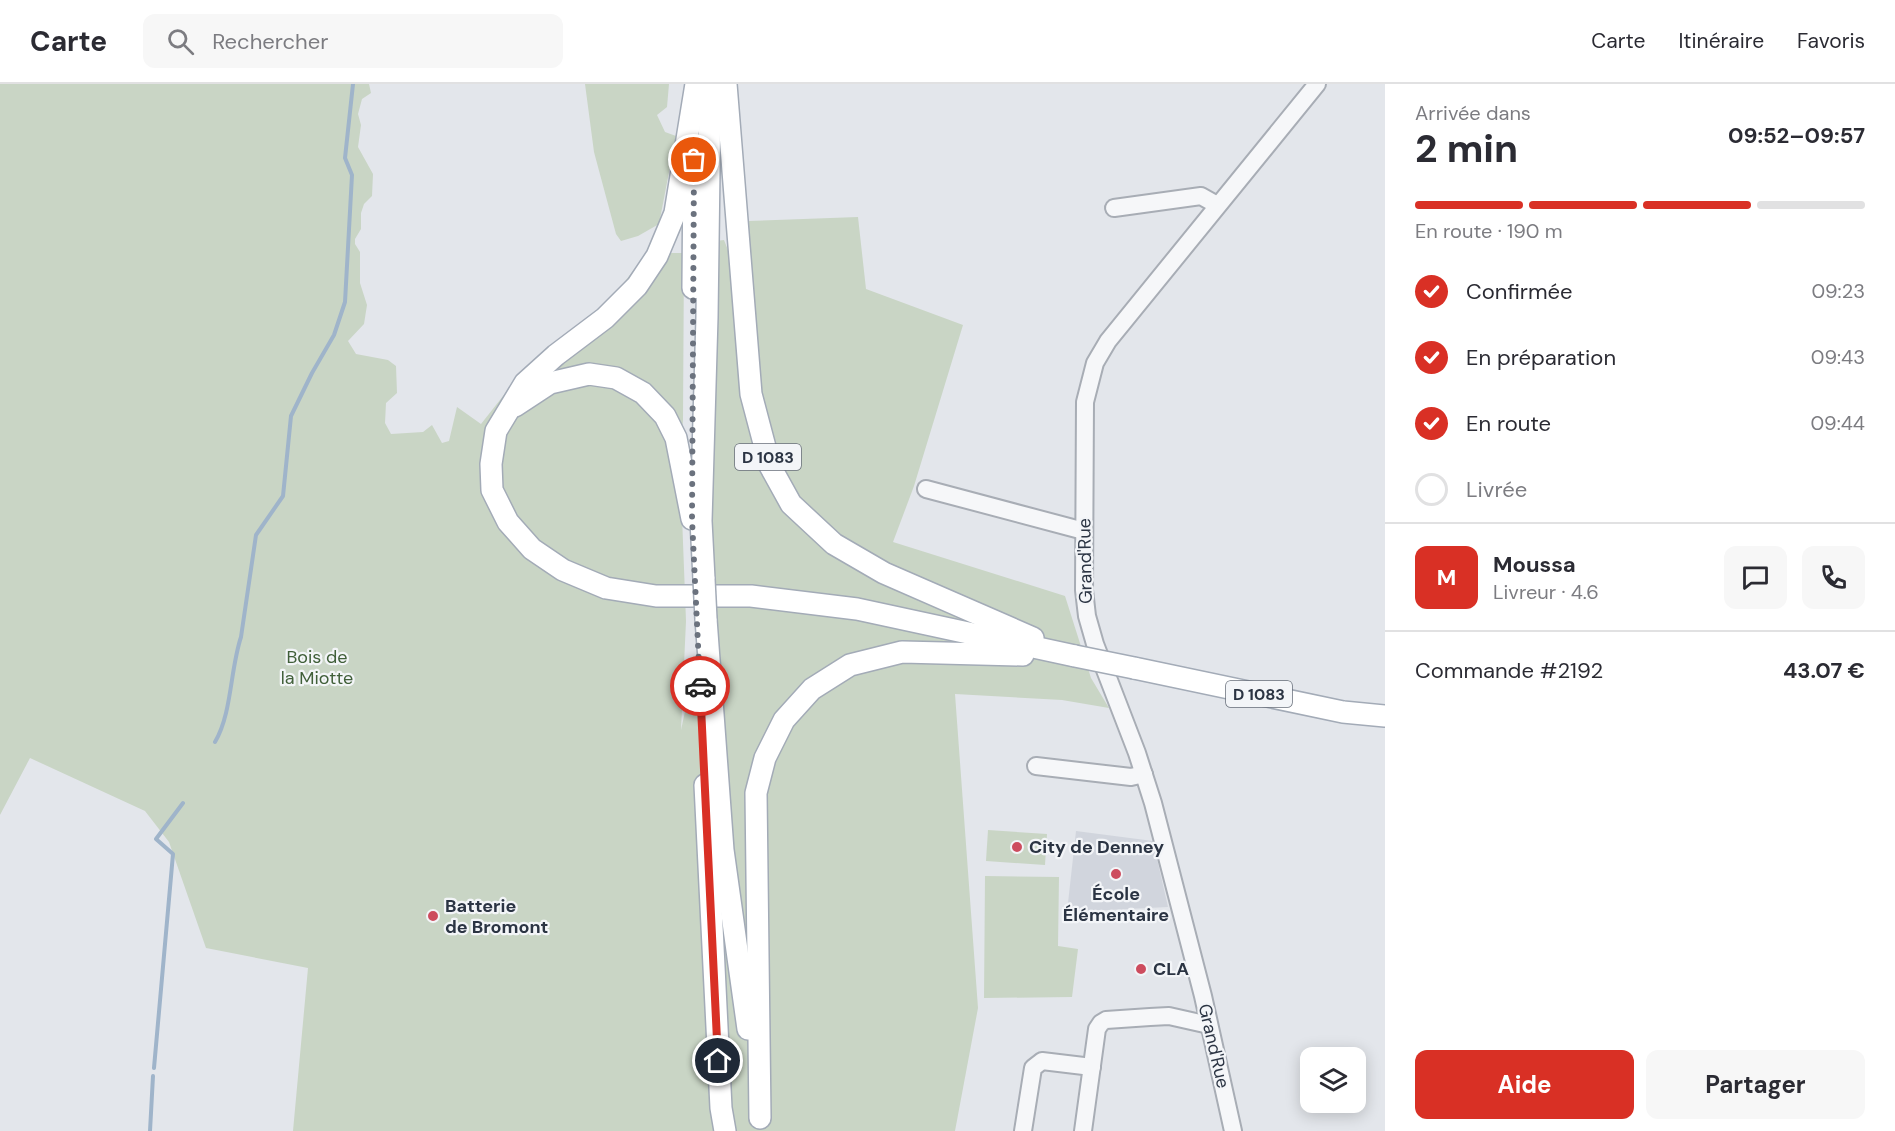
<!DOCTYPE html>
<html lang="fr">
<meta charset="utf-8">
<style>
:root{--surface:#fff;--page:#f7f7f7;--text:#2b2b33;--muted:#7c7c81;--line:#e1e1e2;--accent:#d93025}
body{margin:0;font-family:"DM Sans",sans-serif;background:var(--page);color:var(--text);height:100vh;display:flex;flex-direction:column;font-size:22px;white-space:nowrap}
*{box-sizing:border-box;margin:0}
p{font-size:20px;color:var(--muted)}
.icon{flex:none;width:33px;height:33px;fill:none;stroke:currentColor;stroke-width:2;stroke-linecap:round;stroke-linejoin:round}
.map{position:relative;flex:1;overflow:hidden}
.drawer{display:flex;flex-direction:column;background:var(--surface);width:510px}
.drawer>*{flex:none}
.tools{position:absolute;left:1300px;top:963px;display:grid;gap:12px}
.tools a{display:grid;place-items:center;width:66px;height:66px;border-radius:12px;background:var(--surface);box-shadow:0 3px 15px #0003;font-size:30px}
.pin{position:absolute;display:grid;place-items:center;width:51px;height:51px;color:#fff;margin:-26px;border:3px solid #fff;border-radius:50%;box-shadow:0 2px 6px #0007}
.courier{position:absolute;display:grid;place-items:center;width:60px;height:60px;margin:-30px;border:4px solid #d93025;border-radius:50%;background:#fff;color:#222;box-shadow:0 2px 8px #0007}
.overview em{font-style:normal;font-weight:700}
.overview div{display:flex;flex-direction:column-reverse}
.overview{display:flex;align-items:center;justify-content:space-between;height:102px;padding:0 30px}
h1{font-size:39px;font-weight:700;line-height:45px}
.bar{display:grid;grid-template-columns:repeat(4,1fr);gap:9px 6px;align-content:center;height:72px;padding:0 30px}
.bar i{height:8px;border-radius:4px;background:var(--line)}
.bar .on{background:var(--accent)}
.bar p{grid-column:span 4}
.line{display:flex;align-items:center;gap:15px;padding:0 30px;border-top:2px solid var(--line)}
.line div{flex:1}
.round{display:grid;place-items:center;flex:none;width:63px;height:63px;border-radius:12px;background:var(--page)}
ol{padding:0 30px;list-style:none}
li{display:flex;align-items:center;gap:18px;height:66px}
li p{margin-inline-start:auto}
li .icon{padding:6px;border-radius:50%;background:var(--accent);color:#fff;stroke-width:4}
li:last-child{color:var(--muted)}
li i{width:33px;height:33px;border:3px solid var(--line);border-radius:50%}
.button{display:flex;gap:12px;margin-top:auto;padding:12px 30px}
.button a{flex:1;height:69px;border-radius:12px;background:var(--accent);color:#fff;font-size:24px;font-weight:700;line-height:69px;text-align:center}
.button a+a{background:var(--page);color:var(--text)}
header{display:flex;align-items:center;gap:36px;box-sizing:border-box;height:84px;padding:0 30px;background:var(--surface);border-bottom:2px solid var(--line)}
header strong{font-size:28px}
nav{display:flex;gap:33px;margin-inline-start:auto;font-size:21px}
.search{width:420px;height:54px;background:var(--page);display:flex;align-items:center;gap:15px;box-sizing:border-box;padding:0 21px;border-radius:12px;color:var(--muted);font-size:22px}
main{display:flex;flex:1;min-height:0}
.map>svg:first-child{display:block}
.built{fill:#d1d5dd}
.green{fill:#c9d5c5}
.lines{fill:none;stroke-linecap:round;stroke-linejoin:round}
.stream{stroke:#9fb4ca;stroke-width:4}
.minor-casing{stroke:#a8adb5;stroke-width:20}
.major-casing{stroke:#a3abb7;stroke-width:24}
.minor{stroke:#f6f7f9;stroke-width:16}
.major{stroke:#fff;stroke-width:21}
.major-bridge-casing{stroke:#a3abb7;stroke-width:24;stroke-linecap:butt}
.major-bridge{stroke:#fff;stroke-width:21}
.done{stroke:#6b727e;stroke-width:6;stroke-dasharray:0 10.8}
.route{stroke:#d93025;stroke-width:8}
.poi-dot{fill:#cd4c5e;stroke:#f3f5f8;stroke-width:2}
.labels{text-anchor:middle;dominant-baseline:central;stroke-width:4.5;stroke-linejoin:round;paint-order:stroke}
.shield{fill:#f3f5f8;stroke:#676e79;stroke-width:1.5}
.shield-label{font-size:16px;font-weight:bold;fill:#2b3443}
.street-label{font-size:18px;fill:#2b3443;stroke:#f3f5f8}
.park-label{font-size:18px;fill:#405f39;stroke:#f3f5f8}
.poi-label{font-size:18px;font-weight:bold;fill:#2b3443;stroke:#f3f5f8;text-anchor:start}
</style>
<header>
<strong>Carte</strong>
<div class="search"><svg class="icon" aria-label="search" viewBox="0 0 24 24"><circle cx="10" cy="10" r="6"/><path d="M15 15l6 6"/></svg>Rechercher</div>
<nav><a>Carte</a><a>Itinéraire</a><a>Favoris</a></nav>
</header>
<main>
<div class="map">
<svg width="1385" height="1047" viewBox="0 0 1385 1047">
<rect width="100%" height="100%" fill="#e3e6eb"/>
<polygon class="built" points="1076,747 1153,757 1168,823 1067,828"/>
<g class="green">
<polygon points="0,0 369,0 371,9 362,15 358,30 361,41 358,63 373,90 372,112 364,120 361,129 361,145 355,155 355,160 360,168 360,199 367,221 364,240 348,257 356,270 388,276 396,282 397,309 386,319 385,339 391,350 423,348 432,341 442,359 449,357 457,323 481,340 515,297 602,227 640,178 670,169 684,169 683,336 678,399 682,432 686,537 681,646 712,502 709,453 716,157 724,156 734,181 748,137 858,133 866,205 963,241 914,402 893,458 1065,512 1091,594 1109,624 1062,616 955,610 978,924 955,1047 293,1047 308,884 206,864 169,758 145,727 30,674 0,731"/>
<polygon points="585,0 669,0 667,23 657,31 665,48 676,52 659,140 638,152 621,157 616,150 594,68"/>
<polygon points="988,746 1047,750 1045,781 986,777"/>
<polygon points="985,792 1059,793 1058,862 1078,865 1072,913 984,914"/>
</g>
<g class="lines">
<g class="stream">
<path d="M215 658C232 629 230 586 241 553L256 451 283 412 291 332 312 289 334 251 345 218 352 91 345 74 353 0"/>
<polyline points="154,984 173,770 156,755 183,719"/>
<polyline points="150,1047 153,992"/>
</g>
<defs>
<g id="minor">
<polyline points="1114,124 1201,112 1217,121"/>
<polyline points="926,405 1084,447"/>
<polyline points="1036,682 1131,693 1144,690"/>
<polyline points="1023,1047 1033,984 1042,977 1092,983"/>
<polyline points="1083,1047 1097,945 1101,939 1106,936 1150,933 1169,932 1209,941"/>
<polyline points="1233,1047 1203,912 1153,719 1137,669 1095,560 1087,532 1084,506 1085,318 1095,279 1108,257 1317,0"/>
</g>
<g id="major">
<polyline points="696,0 675,129 657,172 637,202 605,234 556,271 525,299 496,347 491,380 492,406 508,438 532,465 563,486 606,504 656,512 751,512 857,525 1075,572"/>
<polyline points="726,0 751,310 770,382 791,420 834,460 884,489 1033,554"/>
<polyline points="693,204 694,79"/>
<polyline points="515,322 550,299 589,290 616,294 643,309 665,332 676,354 692,435"/>
<polyline points="704,495 701,437 707,233 710,11 708,0"/>
<polyline points="706,535 723,766 748,945"/>
<polyline points="1134,584 1343,628 1385,632"/>
<polyline points="705,701 721,1024 725,1047"/>
<polyline points="760,1034 756,709 765,674 784,636 812,605 850,581 902,568 1023,571"/>
</g>
</defs>
<use href="#minor" class="minor-casing"/>
<use href="#major" class="major-casing"/>
<use href="#minor" class="minor"/>
<use href="#major" class="major"/>
<defs>
<g id="major-bridge">
<polyline points="704,495 706,535"/>
<polyline points="1075,572 1134,584"/>
</g>
</defs>
<use href="#major-bridge" class="major-bridge-casing"/>
<use href="#major-bridge" class="major-bridge"/>
</g>
<g class="lines">
<polyline class="done" points="694,76 692,435 700,602"/>
<polyline class="route" points="700,602 718,977"/>
</g>
<g class="poi-dot">
<circle cx="1017" cy="763" r="6"/>
<circle cx="1116" cy="790" r="6"/>
<circle cx="433" cy="832" r="6"/>
<circle cx="1141" cy="885" r="6"/>
</g>
<g class="labels">
<g class="shield">
<rect x="735" y="360" width="66" height="26" rx="4.5"/>
<rect x="1226" y="597" width="66" height="26" rx="4.5"/>
</g>
<g class="shield-label">
<text x="768" y="373">D 1083</text>
<text x="1259" y="610">D 1083</text>
</g>
<g class="street-label">
<text transform="translate(1085 477) rotate(-91)">Grand'Rue</text>
<text transform="translate(1214 962) rotate(77)">Grand'Rue</text>
</g>
<g class="park-label">
<text x="317" y="573">Bois de<tspan x="317" dy="21">la Miotte</tspan></text>
</g>
<g class="poi-label">
<text x="1029" y="763">City de Denney</text>
<text x="1116" y="810" text-anchor="middle">École<tspan x="1116" dy="21">Élémentaire</tspan></text>
<text x="445" y="822">Batterie<tspan x="445" dy="21">de Bromont</tspan></text>
<text x="1153" y="885">CLA</text>
</g>
</g>
</svg>
<div class="tools">
<a><svg class="icon" aria-label="layers" viewBox="0 0 24 24"><path d="M12 4l9 5-9 5-9-5zM3 14l9 5 9-5"/></svg></a>
</div>
<div class="pin" style="left:694px;top:76px;background:#ea580c"><svg class="icon" aria-label="bag" viewBox="0 0 24 24"><path d="M5 8h14l-1 12H6zM9 8a3 3 0 0 1 6 0"/></svg></div>
<div class="pin" style="left:718px;top:977px;background:#1f2937"><svg class="icon" aria-label="home" viewBox="0 0 24 24"><path d="M3 11l9-7 9 7M6 9v11h12V9"/></svg></div>
<div class="courier" style="left:700px;top:602px"><svg class="icon" aria-label="car" viewBox="0 0 24 24"><path d="M5 17H2v-5l4-1 3-4h7l3 4 3 1v5h-3M9 17h6M6 11h13"/><circle cx="7" cy="17" r="2"/><circle cx="17" cy="17" r="2"/></svg></div>
</div>
<section class="drawer">
<div class="overview"><div><h1>2 min</h1><p>Arrivée dans</p></div><em>09:52–09:57</em></div>
<div class="bar"><i class="on"></i><i class="on"></i><i class="on"></i><i></i><p>En route · 190 m</p></div>
<ol>
<li><svg class="icon" aria-label="check" viewBox="0 0 24 24"><path d="M5 12l5 5 9-10"/></svg>Confirmée<p>09:23</p></li>
<li><svg class="icon" aria-label="check" viewBox="0 0 24 24"><path d="M5 12l5 5 9-10"/></svg>En préparation<p>09:43</p></li>
<li><svg class="icon" aria-label="check" viewBox="0 0 24 24"><path d="M5 12l5 5 9-10"/></svg>En route<p>09:44</p></li>
<li><i></i>Livrée</li>
</ol>
<div class="line" style="height:108px"><b class="round" style="background:var(--accent);color:#fff">M</b><div><b>Moussa</b><p>Livreur · 4.6</p></div><a class="round"><svg class="icon" aria-label="chat" viewBox="0 0 24 24"><path d="M4 5h16v11H9l-5 4z"/></svg></a><a class="round"><svg class="icon" aria-label="phone" viewBox="0 0 24 24"><path d="M5 4h4l2 5-3 2q2 4 5 5l2-3 5 2v4C11 20 4 13 5 4z"/></svg></a></div>
<div class="line" style="height:78px"><div>Commande #2192</div><b>43.07 €</b></div>
<div class="button"><a>Aide</a><a>Partager</a></div>
</section>
</main>
